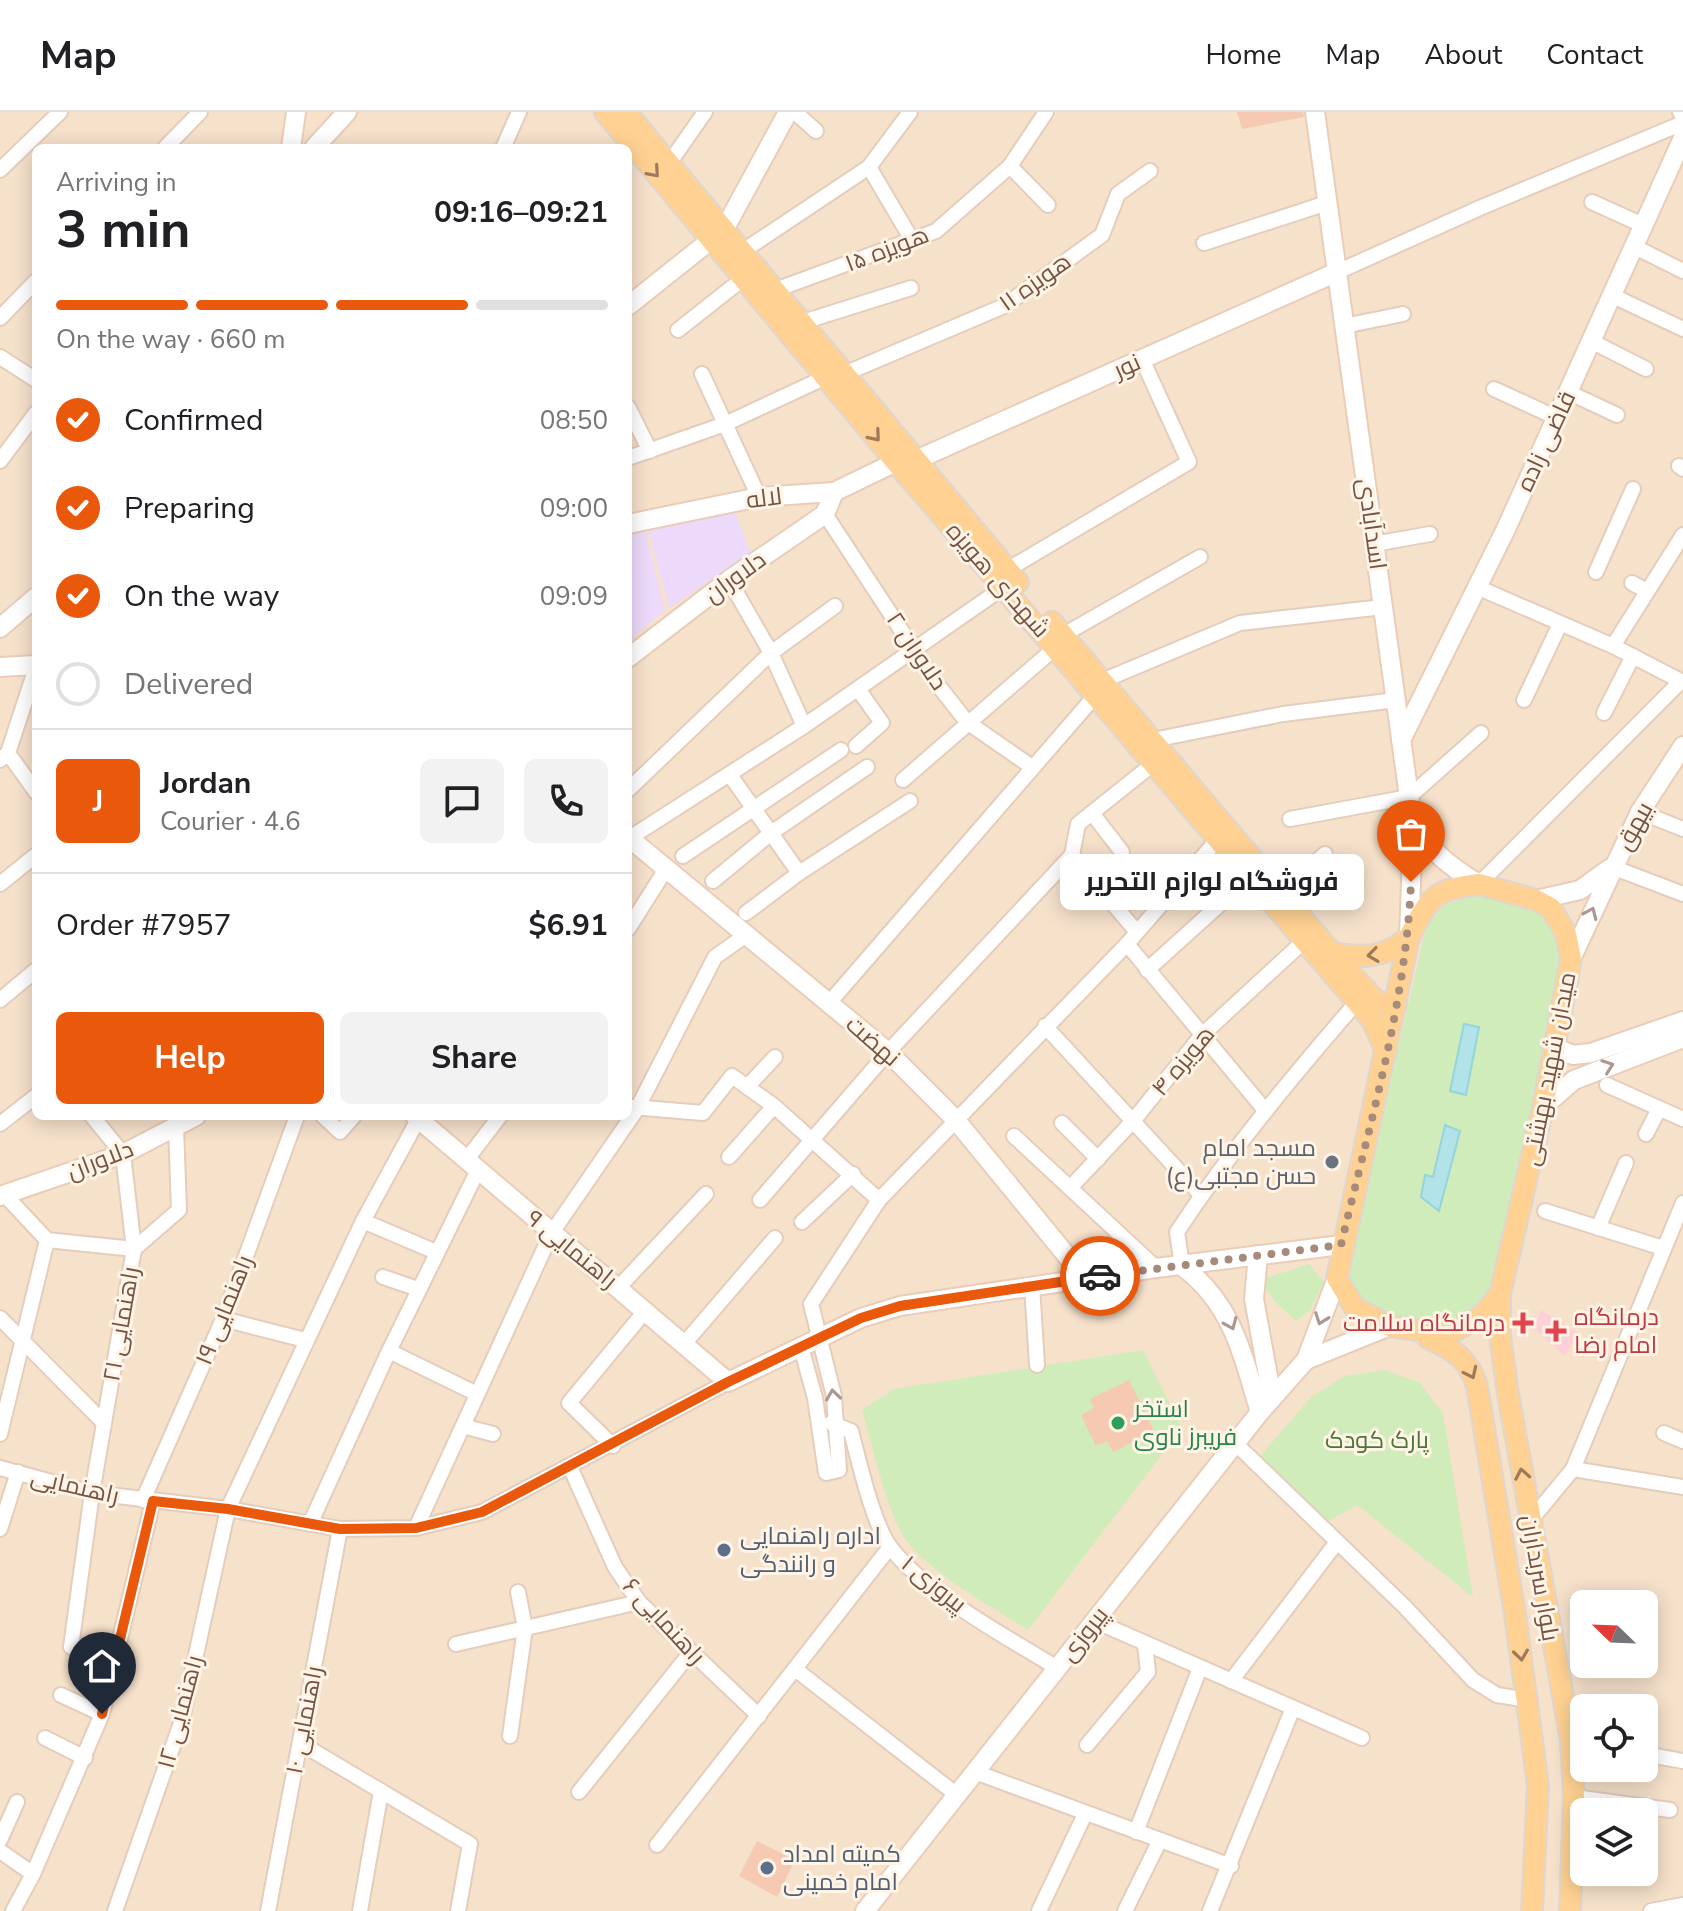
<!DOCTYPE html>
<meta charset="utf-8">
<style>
:root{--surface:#fff;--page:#f2f2f2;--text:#202124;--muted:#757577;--line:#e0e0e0;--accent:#ea580c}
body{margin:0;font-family:"Nunito Sans",Cairo,sans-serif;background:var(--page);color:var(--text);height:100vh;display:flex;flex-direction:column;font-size:30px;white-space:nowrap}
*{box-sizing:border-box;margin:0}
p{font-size:26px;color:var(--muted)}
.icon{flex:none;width:44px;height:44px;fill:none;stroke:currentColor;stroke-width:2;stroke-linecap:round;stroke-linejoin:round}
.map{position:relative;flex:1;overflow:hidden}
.details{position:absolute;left:32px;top:32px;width:600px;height:976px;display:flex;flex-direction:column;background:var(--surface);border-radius:12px;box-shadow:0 4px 20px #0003}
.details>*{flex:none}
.needle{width:52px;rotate:293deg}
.fabs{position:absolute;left:1570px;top:1478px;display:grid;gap:16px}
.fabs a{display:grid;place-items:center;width:88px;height:88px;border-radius:12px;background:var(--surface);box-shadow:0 4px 20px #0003;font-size:40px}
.pin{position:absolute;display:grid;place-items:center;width:68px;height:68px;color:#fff;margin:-82px -34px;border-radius:50% 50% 50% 0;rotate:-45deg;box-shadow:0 0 8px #0007}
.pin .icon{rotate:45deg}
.courier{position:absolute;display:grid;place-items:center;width:80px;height:80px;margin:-40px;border:6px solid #ea580c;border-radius:50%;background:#fff;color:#222;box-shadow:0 2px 10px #0007}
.bubble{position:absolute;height:56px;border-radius:12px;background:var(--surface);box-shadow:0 4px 20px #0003;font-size:26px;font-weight:700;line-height:56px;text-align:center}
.headline em{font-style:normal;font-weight:700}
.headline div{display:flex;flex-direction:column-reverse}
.headline{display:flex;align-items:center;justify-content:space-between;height:136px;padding:0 24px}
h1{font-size:52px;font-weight:700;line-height:60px}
.bar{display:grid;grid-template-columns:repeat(4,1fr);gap:12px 8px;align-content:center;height:96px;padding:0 24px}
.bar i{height:10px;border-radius:6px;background:var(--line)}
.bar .current{background:var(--accent)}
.bar p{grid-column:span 4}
.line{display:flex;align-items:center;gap:20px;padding:0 24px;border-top:2px solid var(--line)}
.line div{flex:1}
.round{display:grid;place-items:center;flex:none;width:84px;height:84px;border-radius:12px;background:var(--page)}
ol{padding:0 24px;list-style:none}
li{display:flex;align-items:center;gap:24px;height:88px}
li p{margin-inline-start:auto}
li .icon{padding:8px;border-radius:50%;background:var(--accent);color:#fff;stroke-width:4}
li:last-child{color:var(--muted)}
li i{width:44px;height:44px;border:4px solid var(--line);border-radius:50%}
.button{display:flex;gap:16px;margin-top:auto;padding:16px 24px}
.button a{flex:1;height:92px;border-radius:12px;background:var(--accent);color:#fff;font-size:32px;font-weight:700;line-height:92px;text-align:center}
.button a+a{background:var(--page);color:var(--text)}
header{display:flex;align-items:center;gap:48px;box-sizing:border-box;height:112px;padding:0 40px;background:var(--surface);border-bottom:2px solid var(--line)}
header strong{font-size:38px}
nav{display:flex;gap:44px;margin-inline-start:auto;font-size:28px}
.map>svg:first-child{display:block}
.residential{fill:#f6e1cb;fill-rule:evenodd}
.education{fill:#eddafa}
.medical{fill:#fdcfd7}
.green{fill:#d1ecbb;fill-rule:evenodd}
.water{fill:#b1e3e9;stroke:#96d4db;stroke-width:2}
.building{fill:#f6cab2}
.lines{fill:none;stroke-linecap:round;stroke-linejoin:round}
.street-casing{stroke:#e5cdbc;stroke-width:18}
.secondary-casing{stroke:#eacdb8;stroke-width:22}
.primary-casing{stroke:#ded6d2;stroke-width:24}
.street{stroke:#fff;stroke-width:14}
.secondary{stroke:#fff;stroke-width:18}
.primary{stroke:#ffd293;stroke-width:20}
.oneway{stroke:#9f795c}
.oneway2{stroke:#ad988f}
.done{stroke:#a68a7a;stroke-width:8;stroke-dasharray:0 14.4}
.route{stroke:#ea580c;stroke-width:10}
.worship-dot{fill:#6b7280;stroke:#fff4e5;stroke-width:3}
.health-dot{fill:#e0444e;stroke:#fff4e5;stroke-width:3}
.leisure-dot{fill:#2e9e5b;stroke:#fff4e5;stroke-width:3}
.service-dot{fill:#5c6f8a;stroke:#fff4e5;stroke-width:3}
.labels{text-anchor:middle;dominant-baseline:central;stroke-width:6;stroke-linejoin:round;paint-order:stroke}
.street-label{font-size:24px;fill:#765344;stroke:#fff4e5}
.worship-label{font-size:24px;fill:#5b616d;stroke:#fff4e5;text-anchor:end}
.health-label{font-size:24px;fill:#be3a42;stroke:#fff4e5;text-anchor:start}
.leisure-label{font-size:24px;fill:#27864d;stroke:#fff4e5;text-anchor:start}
.park-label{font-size:24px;fill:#4d7739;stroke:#fff4e5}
.service-label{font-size:24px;fill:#4e5e75;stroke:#fff4e5;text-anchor:start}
</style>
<header>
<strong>Map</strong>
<nav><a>Home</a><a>Map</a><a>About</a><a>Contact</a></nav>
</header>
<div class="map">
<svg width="1683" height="1799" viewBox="0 0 1683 1799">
<rect width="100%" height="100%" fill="#fef0dd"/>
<path class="residential" d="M0 0H1683V1799H0ZM36 36H628V1004H36ZM1584 1492H1644V1552H1584ZM1584 1596H1644V1656H1584ZM1584 1700H1644V1760H1584Z"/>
<g class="education">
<polygon points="733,396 751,441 669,496 647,414"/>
<polygon points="645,417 665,498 628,530 628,421"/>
</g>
<polygon class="medical" points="1541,1198 1579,1222 1565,1244 1534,1216"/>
<g class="green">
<path d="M1470 783C1530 785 1550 789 1563 851L1500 1161C1489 1179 1479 1198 1461 1209 1442 1221 1375 1205 1361 1188 1350 1176 1349 1162 1349 1147L1428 807 1445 793ZM1464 913 1479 916 1466 983 1450 979Z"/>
<polygon points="1309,1152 1324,1170 1310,1198 1296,1209 1275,1190 1260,1168"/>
<path d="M1143 1238 1182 1316 1028 1518C988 1492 940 1468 909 1432 888 1407 872 1331 862 1298L894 1277Z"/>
<polygon points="1384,1258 1419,1270 1443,1301 1473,1485 1357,1393 1316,1416 1250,1356 1311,1285 1345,1264"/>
</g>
<g class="water">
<polygon points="1464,912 1479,915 1466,983 1450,979"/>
<polygon points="1445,1013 1460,1019 1439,1099 1421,1085 1425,1063 1433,1065"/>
</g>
<g class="building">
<polygon points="1237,0 1303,0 1304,5 1242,17"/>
<polygon points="1129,1268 1154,1319 1113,1340 1107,1329 1096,1334 1081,1303 1094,1296 1090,1287"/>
<polygon points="757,1729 795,1748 777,1785 739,1764"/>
</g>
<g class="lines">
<defs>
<g id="street">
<polyline points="795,0 816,19"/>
<polyline points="165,36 200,0"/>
<polyline points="503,36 519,0"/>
<polyline points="670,50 705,0"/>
<polyline points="1010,54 1048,93"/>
<polyline points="869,55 912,128"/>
<polyline points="0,58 60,0"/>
<polyline points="1592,90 1645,114"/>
<polyline points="1204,131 1327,91"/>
<polyline points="1635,135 1683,159"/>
<polyline points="743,139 869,55 910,0"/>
<polyline points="1337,160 1482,95 1683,11"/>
<polyline points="775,178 936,119 1010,54 1046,0"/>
<polyline points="1613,184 1683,217"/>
<polyline points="0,206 36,169"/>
<polyline points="803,210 911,176"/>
<polyline points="1344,214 1403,202"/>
<polyline points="678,218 744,166"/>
<polyline points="1593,230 1646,257"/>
<polyline points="0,245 36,268"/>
<polyline points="702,262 759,385"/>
<polyline points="844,262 1004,194 1102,123 1118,82 1150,59"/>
<polyline points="1494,277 1557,306"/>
<polyline points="1568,280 1617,303"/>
<polyline points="628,295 650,339"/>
<polyline points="628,346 725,312 826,265"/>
<polyline points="0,349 36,301"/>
<polyline points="1679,354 1683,357"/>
<polyline points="825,402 934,568 967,610 1032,655"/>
<polyline points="1374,432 1430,422"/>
<polyline points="1007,458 1189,350 1142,247"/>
<polyline points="1596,460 1633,377"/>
<polyline points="729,468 771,541 804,614"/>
<polyline points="1632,471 1647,479"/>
<polyline points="1477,475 1613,534 1683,570"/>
<polyline points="1063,523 1200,445"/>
<polyline points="1613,534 1683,423"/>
<polyline points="1102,569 1240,511 1383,495"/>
<polyline points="1524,588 1560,512"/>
<polyline points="1604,601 1633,544"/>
<polyline points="1153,628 1283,602 1396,588"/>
<polyline points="856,634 882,611 858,577"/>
<polyline points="8,641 36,680"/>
<polyline points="0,648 8,641 36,556"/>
<polyline points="730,663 799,761"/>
<polyline points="903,668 1055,536"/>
<polyline points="628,678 771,541 835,494"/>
<polyline points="1640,700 1683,717"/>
<polyline points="1092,701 1122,740"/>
<polyline points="1290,707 1409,685 1481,621"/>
<polyline points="628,727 804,614 1004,475"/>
<polyline points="1072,743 1078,712 1153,652"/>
<polyline points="1072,743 1136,819"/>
<polyline points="683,744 841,638"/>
<polyline points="1612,755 1683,782"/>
<polyline points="713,769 771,721 867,655"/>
<polyline points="0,772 36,743"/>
<polyline points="1479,772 1681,569"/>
<polyline points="1281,780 1325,742"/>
<polyline points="746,801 799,761 910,689"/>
<polyline points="628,817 666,757"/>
<polyline points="1127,832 1264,997"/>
<polyline points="1147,858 1248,767"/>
<polyline points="0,888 36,858"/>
<polyline points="829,891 1095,584"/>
<polyline points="1045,914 1201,1083"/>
<polyline points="1607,973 1683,1007"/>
<polyline points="747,975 775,945"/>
<polyline points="632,995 703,1001 732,964 774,994 879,1088"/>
<polyline points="323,1004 340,1020 354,1004"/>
<polyline points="1062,1011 1098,1047"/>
<polyline points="0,1012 36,984"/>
<polyline points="1646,1022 1659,997"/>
<polyline points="1014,1024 1156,1156"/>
<polyline points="729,1045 774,994"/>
<polyline points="467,1047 500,1004"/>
<polyline points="1070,1076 1133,1009 1202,923 1303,830"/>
<polyline points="4,1082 47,1128"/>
<polyline points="760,1088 888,940 1072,743"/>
<polyline points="1545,1099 1663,1136"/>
<polyline points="363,1109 436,1140"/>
<polyline points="802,1110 853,1062"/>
<polyline points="1598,1116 1626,1051"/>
<polyline points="47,1128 134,1137 179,1098 176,1015"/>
<path d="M1182 1154 1177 1120C1231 1038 1292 965 1356 891"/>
<polyline points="383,1165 418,1177"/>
<polyline points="1032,1174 1037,1253"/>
<polyline points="619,1175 706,1082"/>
<polyline points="0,1206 104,1311"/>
<polyline points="223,1207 305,1228"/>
<polyline points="684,1232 775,1126"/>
<polyline points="801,1235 815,1286 826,1361 839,1358 834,1284 811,1192 879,1088 1127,832 1218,727"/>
<polyline points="389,1239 477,1282"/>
<path d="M831 1311 851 1319C859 1349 873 1413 891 1436 926 1482 1007 1525 1057 1556"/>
<polyline points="463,1314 493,1322"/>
<polyline points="1664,1321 1683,1329"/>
<polyline points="0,1322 47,1128"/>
<polyline points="1235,1331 1405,1495 1473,1568 1497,1583 1528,1588"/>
<polyline points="613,1334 569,1291 646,1198"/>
<polyline points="570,1355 615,1455 639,1490 759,1604"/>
<polyline points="0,1356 92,1381 228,1397 340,1417 416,1416 482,1400 728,1270"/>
<polyline points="1573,1357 1683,1375"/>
<polyline points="143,1388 223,1207 297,1004"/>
<polyline points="1530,1409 1573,1357 1683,1091"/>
<polyline points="310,1412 389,1239 478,1058"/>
<polyline points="416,1416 551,1122 637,997 715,845 746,823"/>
<polyline points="0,1417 18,1360"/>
<polyline points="1095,1509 1362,1626"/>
<polyline points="456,1532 639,1490"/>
<polyline points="71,1535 92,1381 134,1137 123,1042 92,1004"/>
<polyline points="795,1557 957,1683"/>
<polyline points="1231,1569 1337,1430"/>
<polyline points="61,1583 102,1602"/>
<polyline points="510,1624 525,1516 518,1480"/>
<polyline points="45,1626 85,1646"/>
<polyline points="300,1631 470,1732 458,1799"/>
<polyline points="1087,1633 1148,1560 1145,1533"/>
<polyline points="1644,1642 1683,1649"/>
<polyline points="975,1660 1231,1754"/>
<polyline points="579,1680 691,1540"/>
<polyline points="1574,1685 1670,1698"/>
<polyline points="1136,1720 1200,1556"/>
<polyline points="0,1728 17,1690"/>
<polyline points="657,1733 890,1435"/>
<polyline points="0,1739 33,1762"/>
<polyline points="13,1799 33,1762 102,1602 153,1389"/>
<polyline points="115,1799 181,1611 228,1397 363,1109 420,1004"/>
<polyline points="268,1799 340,1417"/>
<polyline points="360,1799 381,1679"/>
<polyline points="1039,1799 1085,1702"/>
<polyline points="1125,1799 1160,1728"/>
<polyline points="1210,1799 1293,1596"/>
<polyline points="1651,1799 1683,1793"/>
</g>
<g id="secondary">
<polyline points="1315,0 1413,714 1409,825"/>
<polyline points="1682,0 1683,1"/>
<polyline points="291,36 296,0"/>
<polyline points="314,36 347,0"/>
<polyline points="725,116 788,0"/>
<polyline points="628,194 712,127"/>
<polyline points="916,348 1337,160"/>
<polyline points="628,412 759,385 834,380 896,350"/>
<polyline points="0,516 36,485"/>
<polyline points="628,546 729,468 825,402 834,380"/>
<polyline points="0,555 36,553"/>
<polyline points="1401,628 1505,419 1683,26"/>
<path d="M1413 714C1433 740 1451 756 1479 772"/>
<polyline points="628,725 888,940 955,1007 1085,1166"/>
<polyline points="1536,788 1580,778 1609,757"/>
<polyline points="1571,847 1640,700 1683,634"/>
<polyline points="1554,935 1573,943 1591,941 1683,909"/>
<polyline points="1543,995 1574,968 1683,926"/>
<polyline points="415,1004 728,1270 861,1206 900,1194 1156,1156 1341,1133"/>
<polyline points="0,1084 123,1042 196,1004"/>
<polyline points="1258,1143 1254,1187 1272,1286"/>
<path d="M1182 1154C1233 1192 1242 1242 1260 1300"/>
<polyline points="1306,1248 1390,1214"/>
<polyline points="865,1799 1260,1300 1306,1248 1337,1166"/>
</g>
<g id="primary">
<polyline points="605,0 896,350 1372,908 1386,939"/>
<polyline points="626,0 1018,470"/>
<polyline points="1052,510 1332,841 1377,890 1396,892"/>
<path d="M1479 772 1536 788 1551 796 1566 822 1571 847 1543 995 1500 1182 1482 1204 1447 1223 1390 1214 1355 1196 1337 1166 1409 825C1430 785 1433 778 1479 772Z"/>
<path d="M1332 841C1363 846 1384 847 1409 825"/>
<polyline points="1500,1182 1500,1224 1508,1282 1571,1628 1574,1685 1570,1799"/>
<path d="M1428 1226C1454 1238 1468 1246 1477 1274L1515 1502 1538 1673 1532 1799"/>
</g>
</defs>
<use href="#street" class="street-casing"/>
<use href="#secondary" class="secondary-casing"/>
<use href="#primary" class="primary-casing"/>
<use href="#street" class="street"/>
<use href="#secondary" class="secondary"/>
<use href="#primary" class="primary"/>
</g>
<defs><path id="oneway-chevron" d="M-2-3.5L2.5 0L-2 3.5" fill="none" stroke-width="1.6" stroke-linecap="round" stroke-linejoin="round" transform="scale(2)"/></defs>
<g class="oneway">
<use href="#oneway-chevron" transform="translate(654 60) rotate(49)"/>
<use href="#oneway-chevron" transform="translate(875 324) rotate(50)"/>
<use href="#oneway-chevron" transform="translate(1373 843) rotate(172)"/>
<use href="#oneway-chevron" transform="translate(1471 1261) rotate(65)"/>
<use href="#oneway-chevron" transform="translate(1522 1362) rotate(-100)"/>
<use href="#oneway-chevron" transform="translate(1521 1543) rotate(82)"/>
</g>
<g class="oneway2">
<use href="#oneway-chevron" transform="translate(1591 801) rotate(-66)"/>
<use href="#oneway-chevron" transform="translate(1608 954) rotate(-20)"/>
<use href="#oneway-chevron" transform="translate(1321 1207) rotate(110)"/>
<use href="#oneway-chevron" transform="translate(1231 1212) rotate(67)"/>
<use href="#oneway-chevron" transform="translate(833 1283) rotate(-98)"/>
</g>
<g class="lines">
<path class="done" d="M1100 1164 1341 1133C1369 1014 1406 892 1411 770"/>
<polyline class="route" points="102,1602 153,1389 228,1397 340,1417 416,1416 482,1400 728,1270 861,1206 900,1194 1100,1164"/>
</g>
<circle class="worship-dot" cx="1332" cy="1050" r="8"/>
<g class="health-dot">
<path d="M1519 1199h8v8h8v8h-8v8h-8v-8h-8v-8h8z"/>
<path d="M1552 1207h8v8h8v8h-8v8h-8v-8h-8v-8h8z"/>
</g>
<circle class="leisure-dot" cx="1118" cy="1311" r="8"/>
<g class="service-dot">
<circle cx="724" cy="1438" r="8"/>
<circle cx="767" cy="1756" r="8"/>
</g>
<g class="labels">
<g class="street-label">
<text transform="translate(887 137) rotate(-21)">هویزه ۱۵</text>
<text transform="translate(1035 170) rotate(-35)">هویزه ۱۱</text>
<text transform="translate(1127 254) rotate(-24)">نور</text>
<text transform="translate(1546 329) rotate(-65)">قاضی زاده</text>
<text transform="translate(764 386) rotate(-7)">لاله</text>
<text transform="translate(1372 412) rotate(82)">اسدآبادی</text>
<text transform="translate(735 465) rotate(-36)">دلاوران</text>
<text transform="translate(998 468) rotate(49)">شهدای هویزه</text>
<text transform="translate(917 539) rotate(56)">دلاوران ۲</text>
<text transform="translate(1634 714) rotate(-61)">بیهق</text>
<text transform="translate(873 929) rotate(41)">نهضت</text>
<text transform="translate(1183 949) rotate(-50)">هویزه ۴</text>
<text transform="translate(1549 957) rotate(-79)">میدان شهید بهشتی</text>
<text transform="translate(100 1048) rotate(-21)">دلاوران</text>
<text transform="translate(572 1137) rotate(39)">راهنمایی ۹</text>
<text transform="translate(224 1198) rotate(-68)">راهنمایی ۱۹</text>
<text transform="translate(121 1212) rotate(-80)">راهنمایی ۲۱</text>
<text transform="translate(75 1374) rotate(13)">راهنمایی</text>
<text transform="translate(1540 1466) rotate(80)">بلوار سربداران</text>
<text transform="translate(934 1472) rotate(39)">پیروزی ۱</text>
<text transform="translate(664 1509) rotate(47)">راهنمایی ۶</text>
<text transform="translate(1084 1522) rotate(-52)">پیروزی</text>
<text transform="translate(180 1600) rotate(-75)">راهنمایی ۱۲</text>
<text transform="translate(304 1608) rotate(-79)">راهنمایی ۱۰</text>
</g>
<g class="worship-label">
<text x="1316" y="1036">مسجد امام<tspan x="1316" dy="28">حسن مجتبی(ع)</tspan></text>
</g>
<g class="health-label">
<text x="1574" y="1205">درمانگاه<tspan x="1574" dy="28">امام رضا</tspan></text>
<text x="1505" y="1211" text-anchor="end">درمانگاه سلامت</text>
</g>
<g class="leisure-label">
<text x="1134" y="1297">استخر<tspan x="1134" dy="28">فریبرز ناوی</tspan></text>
</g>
<g class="park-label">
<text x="1377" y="1328">پارک کودک</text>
</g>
<g class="service-label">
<text x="740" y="1424">اداره راهنمایی<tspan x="740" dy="28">و رانندگی</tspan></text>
<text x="783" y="1742">کمیته امداد<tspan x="783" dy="28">امام خمینی</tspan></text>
</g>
</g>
</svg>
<div class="fabs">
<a><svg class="needle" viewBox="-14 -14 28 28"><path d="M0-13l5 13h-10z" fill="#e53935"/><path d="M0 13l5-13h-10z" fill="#757577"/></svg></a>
<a><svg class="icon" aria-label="locate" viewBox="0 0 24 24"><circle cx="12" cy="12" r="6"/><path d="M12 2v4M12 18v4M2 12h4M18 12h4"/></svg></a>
<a><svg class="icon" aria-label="layers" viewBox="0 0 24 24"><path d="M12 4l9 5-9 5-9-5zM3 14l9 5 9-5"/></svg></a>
</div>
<div class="pin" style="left:1411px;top:770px;background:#ea580c"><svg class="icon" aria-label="bag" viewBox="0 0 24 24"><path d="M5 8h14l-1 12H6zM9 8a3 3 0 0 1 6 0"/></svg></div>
<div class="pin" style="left:102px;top:1602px;background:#1f2937"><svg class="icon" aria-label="home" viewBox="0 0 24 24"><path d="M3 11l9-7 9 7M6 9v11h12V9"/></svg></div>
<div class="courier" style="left:1100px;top:1164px"><svg class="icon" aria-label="car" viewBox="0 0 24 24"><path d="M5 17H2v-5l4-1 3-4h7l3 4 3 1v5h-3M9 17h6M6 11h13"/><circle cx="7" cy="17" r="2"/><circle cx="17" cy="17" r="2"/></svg></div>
<div class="bubble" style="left:1060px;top:742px;width:304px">فروشگاه لوازم التحریر</div>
<section class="details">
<div class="headline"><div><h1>3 min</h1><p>Arriving in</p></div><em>09:16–09:21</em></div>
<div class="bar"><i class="current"></i><i class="current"></i><i class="current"></i><i></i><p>On the way · 660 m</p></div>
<ol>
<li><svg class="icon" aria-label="check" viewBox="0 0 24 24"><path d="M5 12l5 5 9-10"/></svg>Confirmed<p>08:50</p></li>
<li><svg class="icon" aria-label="check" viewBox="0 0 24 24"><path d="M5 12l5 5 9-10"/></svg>Preparing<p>09:00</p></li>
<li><svg class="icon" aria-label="check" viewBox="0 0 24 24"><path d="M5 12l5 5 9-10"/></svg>On the way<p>09:09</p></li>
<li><i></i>Delivered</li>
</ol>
<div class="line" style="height:144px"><b class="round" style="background:var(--accent);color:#fff">J</b><div><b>Jordan</b><p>Courier · 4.6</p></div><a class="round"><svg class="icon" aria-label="chat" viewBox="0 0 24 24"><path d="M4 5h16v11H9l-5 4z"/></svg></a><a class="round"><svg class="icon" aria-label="phone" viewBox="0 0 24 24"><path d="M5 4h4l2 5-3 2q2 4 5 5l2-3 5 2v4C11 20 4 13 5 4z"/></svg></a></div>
<div class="line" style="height:104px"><div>Order #7957</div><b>$6.91</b></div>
<div class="button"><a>Help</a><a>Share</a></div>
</section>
</div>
